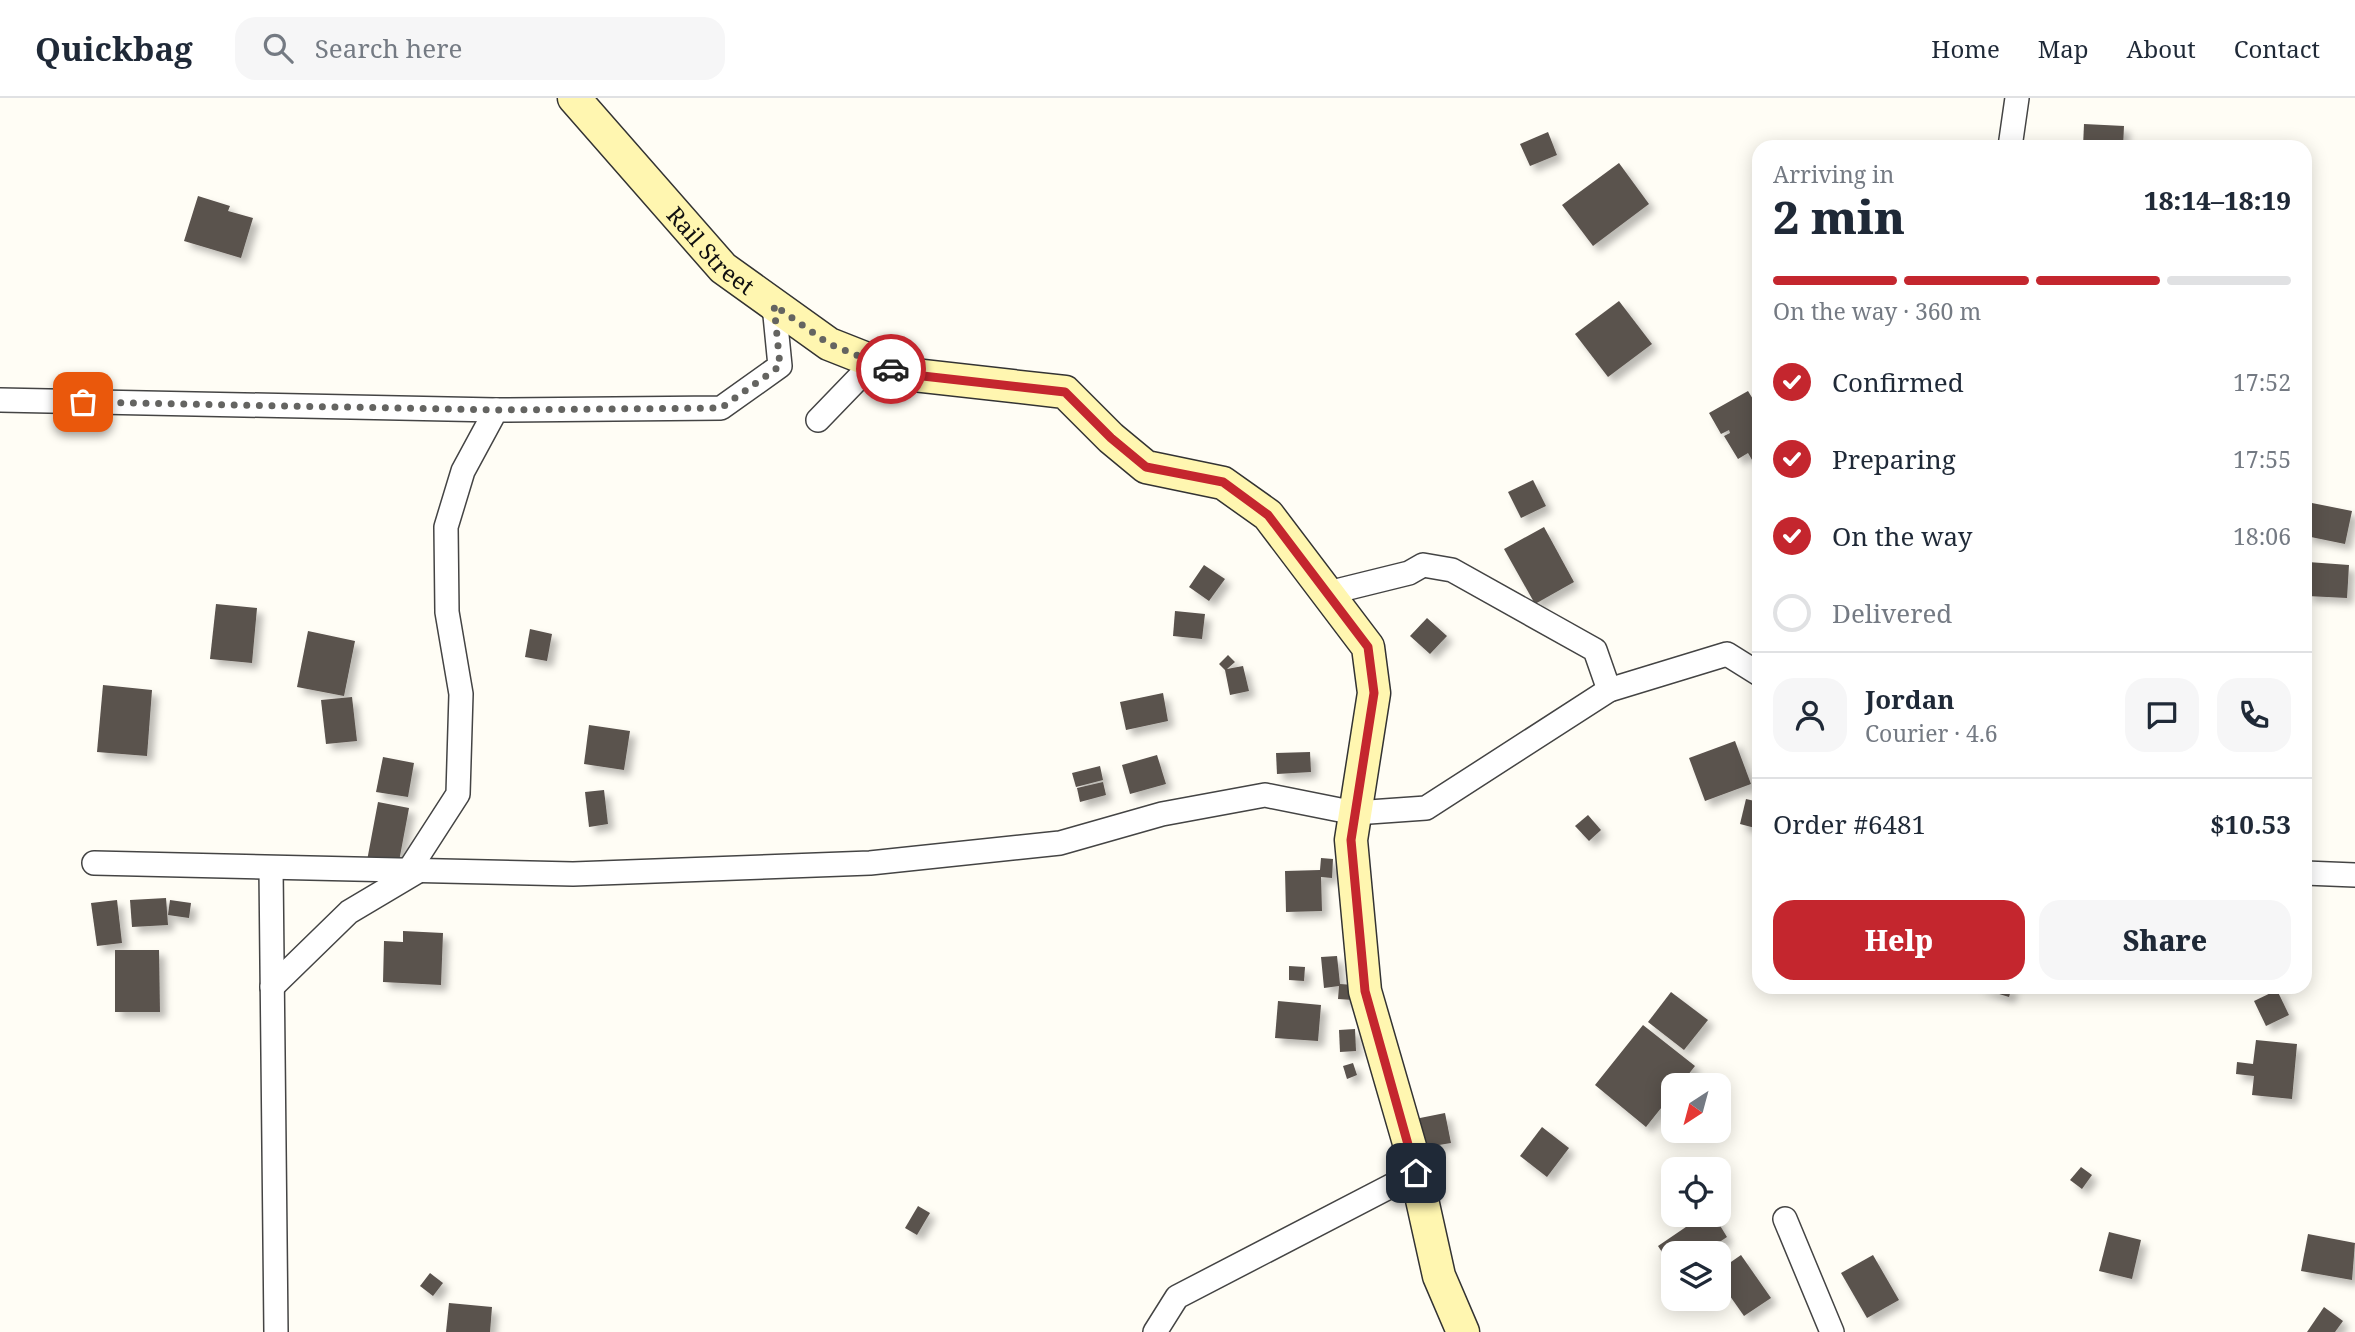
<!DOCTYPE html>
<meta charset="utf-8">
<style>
:root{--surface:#fff;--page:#f6f6f7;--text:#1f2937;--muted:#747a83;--line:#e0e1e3;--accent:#c4262e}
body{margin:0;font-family:"Noto Serif",serif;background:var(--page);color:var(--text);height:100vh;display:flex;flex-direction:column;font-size:26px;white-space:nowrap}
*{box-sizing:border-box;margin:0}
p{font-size:23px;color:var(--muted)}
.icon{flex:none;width:38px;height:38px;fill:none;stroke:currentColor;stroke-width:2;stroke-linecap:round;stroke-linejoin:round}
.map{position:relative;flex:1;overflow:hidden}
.side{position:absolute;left:1752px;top:42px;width:560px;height:854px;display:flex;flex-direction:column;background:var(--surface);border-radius:21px;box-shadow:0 4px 18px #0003}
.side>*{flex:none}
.needle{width:46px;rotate:216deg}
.tools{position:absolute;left:1661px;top:975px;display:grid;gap:14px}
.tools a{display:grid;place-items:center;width:70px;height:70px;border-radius:14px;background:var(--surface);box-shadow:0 4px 18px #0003;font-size:35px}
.pin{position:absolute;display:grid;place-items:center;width:60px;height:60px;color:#fff;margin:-30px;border-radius:14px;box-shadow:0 4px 10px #0006}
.courier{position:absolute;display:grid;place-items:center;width:70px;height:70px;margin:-35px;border:5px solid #c4262e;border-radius:50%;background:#fff;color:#222;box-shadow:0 2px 9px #0007}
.summary em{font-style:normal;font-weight:800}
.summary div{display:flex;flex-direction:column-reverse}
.summary{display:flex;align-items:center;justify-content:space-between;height:119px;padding:0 21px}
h1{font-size:46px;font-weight:800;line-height:52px}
.bar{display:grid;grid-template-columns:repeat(4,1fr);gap:10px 7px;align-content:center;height:84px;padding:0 21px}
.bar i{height:9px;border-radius:5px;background:var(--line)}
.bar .selected{background:var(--accent)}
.bar p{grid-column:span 4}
.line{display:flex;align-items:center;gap:18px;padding:0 21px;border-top:2px solid var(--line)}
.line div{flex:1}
.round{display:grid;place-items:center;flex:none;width:74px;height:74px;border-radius:21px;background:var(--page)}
ol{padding:0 21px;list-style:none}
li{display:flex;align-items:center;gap:21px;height:77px}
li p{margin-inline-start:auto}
li .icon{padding:7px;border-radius:50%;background:var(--accent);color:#fff;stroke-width:4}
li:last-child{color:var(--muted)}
li i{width:38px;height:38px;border:4px solid var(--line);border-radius:50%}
.cta{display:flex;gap:14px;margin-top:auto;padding:14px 21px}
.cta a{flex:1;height:80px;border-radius:21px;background:var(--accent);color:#fff;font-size:28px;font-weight:800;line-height:80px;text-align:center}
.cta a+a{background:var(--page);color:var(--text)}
header{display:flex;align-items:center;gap:42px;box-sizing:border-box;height:98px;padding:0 35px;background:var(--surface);border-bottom:2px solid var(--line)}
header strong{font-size:33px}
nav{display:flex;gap:38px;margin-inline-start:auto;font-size:24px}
.search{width:490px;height:63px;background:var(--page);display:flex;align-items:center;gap:18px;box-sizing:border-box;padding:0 24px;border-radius:21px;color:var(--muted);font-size:26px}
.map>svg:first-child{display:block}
.building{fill:#5a524d;filter:url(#shadow)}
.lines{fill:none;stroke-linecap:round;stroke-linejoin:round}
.street-casing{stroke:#444;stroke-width:26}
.secondary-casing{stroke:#333;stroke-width:35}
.street{stroke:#fff;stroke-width:23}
.secondary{stroke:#fff6b0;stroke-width:32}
.done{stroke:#646461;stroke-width:7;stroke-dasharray:0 12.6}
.route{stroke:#c4262e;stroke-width:9}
.labels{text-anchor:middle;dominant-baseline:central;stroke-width:7;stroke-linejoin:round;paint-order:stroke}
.street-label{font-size:23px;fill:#111;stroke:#fff}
</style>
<header>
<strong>Quickbag</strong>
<div class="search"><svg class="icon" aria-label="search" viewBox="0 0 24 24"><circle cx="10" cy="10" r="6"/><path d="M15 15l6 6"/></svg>Search here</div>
<nav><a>Home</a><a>Map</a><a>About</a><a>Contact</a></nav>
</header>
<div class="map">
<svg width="2355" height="1234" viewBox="0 0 2355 1234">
<defs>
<filter id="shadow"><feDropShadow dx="6" dy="6" stdDeviation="3.5" flood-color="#0004"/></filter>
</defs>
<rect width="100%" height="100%" fill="#fffdf5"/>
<g class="building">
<polygon points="2084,26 2124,28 2123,49 2083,49"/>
<polygon points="1548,34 1557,57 1530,68 1520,46"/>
<polygon points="1619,65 1649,106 1593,148 1562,107"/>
<polygon points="198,98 230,108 228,113 253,120 241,160 184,143"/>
<polygon points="1619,203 1652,246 1608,279 1575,236"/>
<polygon points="1748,293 1759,311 1759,364 1755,367 1748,355 1738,361 1724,338 1730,335 1729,332 1721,336 1709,315"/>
<polygon points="1533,382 1546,408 1521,420 1508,394"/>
<polygon points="2312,405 2352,413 2345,446 2306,438"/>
<polygon points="1544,429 1574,484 1535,506 1504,451"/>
<polygon points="2308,464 2349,467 2347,500 2307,498"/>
<polygon points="1204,467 1225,481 1209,503 1189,489"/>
<polygon points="216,506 257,510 252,565 210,561"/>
<polygon points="1175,513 1205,516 1202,541 1173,538"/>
<polygon points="1427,520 1447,538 1430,556 1410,538"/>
<polygon points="530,531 552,536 547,563 525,559"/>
<polygon points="308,533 355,543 344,598 297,589"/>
<polygon points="1228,557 1235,564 1227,571 1243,568 1249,593 1230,597 1225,572 1219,566"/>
<polygon points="103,587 152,592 147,658 97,654"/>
<polygon points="1163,595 1168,623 1126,632 1120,604"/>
<polygon points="352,599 357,643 326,646 321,602"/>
<polygon points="589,627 630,633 624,672 584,666"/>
<polygon points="1735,643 1751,686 1705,703 1689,660"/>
<polygon points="1310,654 1311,674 1277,676 1276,655"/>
<polygon points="1157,657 1166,686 1130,696 1122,667"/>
<polygon points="383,659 414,665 408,699 376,694"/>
<polygon points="1100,668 1103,682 1076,689 1072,675"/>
<polygon points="1103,684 1106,697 1080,704 1077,690"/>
<polygon points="604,692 608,726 589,729 585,694"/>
<polygon points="1746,701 1759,704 1759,731 1740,726"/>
<polygon points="378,704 409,710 397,774 366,768"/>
<polygon points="1588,717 1601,732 1589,743 1575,728"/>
<polygon points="1321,760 1333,761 1332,780 1321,779 1322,813 1286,814 1285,773 1320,772"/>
<polygon points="166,800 168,827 132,829 130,802"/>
<polygon points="117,802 122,845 97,848 91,805"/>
<polygon points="170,802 191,805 189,820 168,817"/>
<polygon points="403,833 443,835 441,887 383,884 384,843 403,844"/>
<polygon points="115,852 159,852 160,914 115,914"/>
<polygon points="1337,858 1340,886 1354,887 1353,902 1338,901 1339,888 1324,890 1321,859"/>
<polygon points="1289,868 1305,869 1304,883 1289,882"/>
<polygon points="1976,889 2012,889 2009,899"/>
<polygon points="2277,892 2289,917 2266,928 2254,903"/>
<polygon points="1671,894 1708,922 1684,952 1648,924"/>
<polygon points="1278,903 1321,907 1318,943 1275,940"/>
<polygon points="1643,927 1695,968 1680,987 1673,987 1673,995 1646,1029 1595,987"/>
<polygon points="1355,931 1356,953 1340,954 1339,932"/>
<polygon points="2256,942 2297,946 2292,1001 2252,997 2254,978 2236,976 2237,964 2253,966"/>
<polygon points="1353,965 1357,977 1347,981 1343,968"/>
<polygon points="1445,1015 1451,1045 1421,1050 1415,1021"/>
<polygon points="1542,1029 1569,1050 1547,1079 1520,1058"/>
<polygon points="2081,1069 2092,1077 2082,1091 2070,1082"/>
<polygon points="918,1108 930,1115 917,1137 905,1130"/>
<polygon points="1705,1116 1713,1116 1727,1139 1703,1155 1673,1155 1673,1171 1658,1148"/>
<polygon points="2109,1134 2141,1142 2132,1181 2099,1173"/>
<polygon points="2308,1136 2355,1145 2352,1182 2301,1173"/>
<polygon points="1741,1157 1771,1200 1744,1218 1718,1181 1718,1173"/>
<polygon points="1873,1157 1899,1202 1867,1220 1841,1175"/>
<polygon points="430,1175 443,1185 433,1198 420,1188"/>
<polygon points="449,1205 492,1209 490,1234 446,1234"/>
<polygon points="2324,1209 2343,1223 2335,1234 2307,1234"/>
</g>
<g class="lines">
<defs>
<g id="street">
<polyline points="2010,49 2017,0"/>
<polyline points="0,302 496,312"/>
<polyline points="818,322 874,264"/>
<polyline points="1328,495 1409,475 1423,467 1452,472 1595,552 1609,592"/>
<polyline points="94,765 573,776 870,765 1060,745 1162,716 1265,697 1355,715 1426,710 1609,592 1727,556 1759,576"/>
<polyline points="271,770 276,1234"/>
<polyline points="409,772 458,696 461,596 447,514 446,429 463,373 496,312 721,310 780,268 774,207"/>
<polyline points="2305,775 2355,777"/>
<polyline points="272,889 349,814 418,773"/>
<polyline points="1785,1121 1832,1234"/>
<polyline points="1155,1234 1177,1199 1416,1075"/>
</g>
<g id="secondary">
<path id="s1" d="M574 0 723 170 829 246 905 276 1065 294 1111 340 1146 369 1223 385 1268 417 1368 549 1374 595 1351 742 1365 893 1411 1052 1439 1178 1463 1234"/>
</g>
</defs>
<use href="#street" class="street-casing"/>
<use href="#secondary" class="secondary-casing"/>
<use href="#street" class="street"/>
<use href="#secondary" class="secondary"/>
</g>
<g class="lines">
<polyline class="done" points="83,304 496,312 721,310 780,268 774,207 829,246 891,271"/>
<polyline class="route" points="891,271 905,276 1065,294 1111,340 1146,369 1223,384 1268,417 1368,549 1374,595 1351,742 1365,893 1416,1075"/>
</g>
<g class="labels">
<g class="street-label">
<text stroke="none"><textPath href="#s1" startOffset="205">Rail Street</textPath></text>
</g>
</g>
</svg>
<div class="tools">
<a><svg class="needle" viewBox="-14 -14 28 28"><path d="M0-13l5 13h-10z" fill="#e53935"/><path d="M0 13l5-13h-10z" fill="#747a83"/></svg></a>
<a><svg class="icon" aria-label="locate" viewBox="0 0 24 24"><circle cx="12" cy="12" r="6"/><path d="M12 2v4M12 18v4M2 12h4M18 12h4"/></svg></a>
<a><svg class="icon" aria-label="layers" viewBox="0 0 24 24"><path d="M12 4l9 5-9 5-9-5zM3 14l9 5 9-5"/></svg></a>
</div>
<div class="pin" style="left:83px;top:304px;background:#ea580c"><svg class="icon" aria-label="bag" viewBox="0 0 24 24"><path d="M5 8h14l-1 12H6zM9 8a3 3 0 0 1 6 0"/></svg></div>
<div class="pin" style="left:1416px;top:1075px;background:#1f2937"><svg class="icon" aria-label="home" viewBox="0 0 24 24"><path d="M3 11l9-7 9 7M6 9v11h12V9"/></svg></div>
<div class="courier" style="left:891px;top:271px"><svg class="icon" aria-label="car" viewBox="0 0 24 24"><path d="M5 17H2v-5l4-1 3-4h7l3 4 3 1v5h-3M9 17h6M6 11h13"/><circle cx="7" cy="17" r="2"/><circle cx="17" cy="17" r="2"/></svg></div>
<section class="side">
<div class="summary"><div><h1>2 min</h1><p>Arriving in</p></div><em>18:14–18:19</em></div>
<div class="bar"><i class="selected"></i><i class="selected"></i><i class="selected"></i><i></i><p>On the way · 360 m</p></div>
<ol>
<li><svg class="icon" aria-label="check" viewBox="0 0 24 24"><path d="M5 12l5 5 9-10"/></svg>Confirmed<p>17:52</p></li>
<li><svg class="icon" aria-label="check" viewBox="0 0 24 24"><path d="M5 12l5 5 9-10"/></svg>Preparing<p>17:55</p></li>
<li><svg class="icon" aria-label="check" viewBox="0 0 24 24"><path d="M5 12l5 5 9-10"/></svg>On the way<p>18:06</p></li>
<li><i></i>Delivered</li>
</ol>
<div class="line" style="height:126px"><a class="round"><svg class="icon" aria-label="person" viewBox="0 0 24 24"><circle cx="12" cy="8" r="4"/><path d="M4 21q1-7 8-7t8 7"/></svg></a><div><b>Jordan</b><p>Courier · 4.6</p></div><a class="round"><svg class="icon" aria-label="chat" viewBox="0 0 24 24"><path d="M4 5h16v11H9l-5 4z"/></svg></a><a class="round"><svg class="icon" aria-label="phone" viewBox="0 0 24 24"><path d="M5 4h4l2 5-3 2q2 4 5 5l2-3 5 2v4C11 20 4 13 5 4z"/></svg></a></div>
<div class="line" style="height:91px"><div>Order #6481</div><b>$10.53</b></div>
<div class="cta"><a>Help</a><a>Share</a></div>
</section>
</div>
